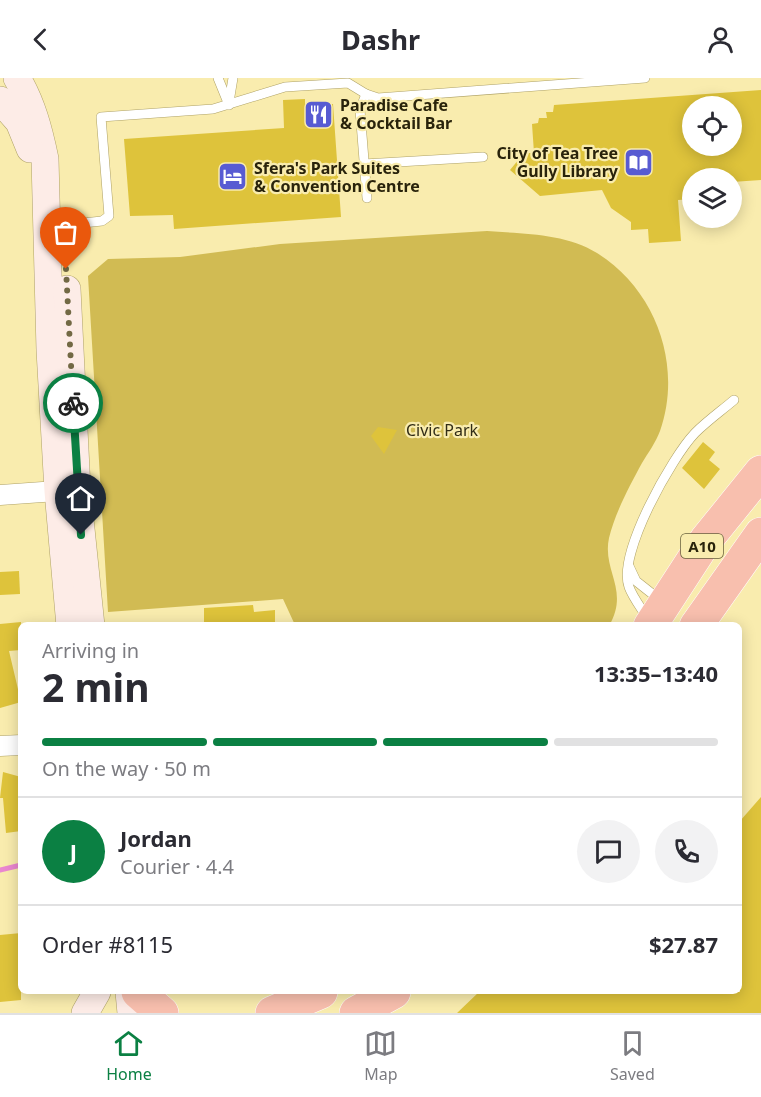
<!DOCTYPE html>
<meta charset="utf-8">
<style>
:root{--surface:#fff;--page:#f2f2f3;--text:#2b2b33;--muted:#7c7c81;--line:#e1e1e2;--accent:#0b8043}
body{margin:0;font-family:"Noto Sans",sans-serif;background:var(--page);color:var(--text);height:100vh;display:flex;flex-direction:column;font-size:22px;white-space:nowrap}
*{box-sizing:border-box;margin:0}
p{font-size:20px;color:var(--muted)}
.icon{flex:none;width:33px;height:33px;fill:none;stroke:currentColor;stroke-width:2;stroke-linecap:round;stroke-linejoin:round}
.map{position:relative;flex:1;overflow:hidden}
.drawer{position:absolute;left:18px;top:544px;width:724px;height:372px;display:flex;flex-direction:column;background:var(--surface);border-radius:9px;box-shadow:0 3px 15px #0003}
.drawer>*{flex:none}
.buttons{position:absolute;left:682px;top:18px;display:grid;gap:12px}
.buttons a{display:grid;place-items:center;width:60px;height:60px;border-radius:50%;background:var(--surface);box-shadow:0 3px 15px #0003;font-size:30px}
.pin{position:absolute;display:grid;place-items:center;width:51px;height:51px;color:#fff;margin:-62px -26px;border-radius:50% 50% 50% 0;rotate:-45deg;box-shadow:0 0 6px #0007}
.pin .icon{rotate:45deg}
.courier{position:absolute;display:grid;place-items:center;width:60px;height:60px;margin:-30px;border:4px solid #0b8043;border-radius:50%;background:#fff;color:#222;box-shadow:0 2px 8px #0007}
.overview em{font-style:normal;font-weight:700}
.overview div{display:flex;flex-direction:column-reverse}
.overview{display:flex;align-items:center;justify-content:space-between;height:102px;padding:0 24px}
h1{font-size:39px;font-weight:700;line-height:45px}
.bar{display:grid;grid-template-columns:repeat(4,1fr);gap:9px 6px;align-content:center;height:72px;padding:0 24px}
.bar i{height:8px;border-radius:4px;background:var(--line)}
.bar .current{background:var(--accent)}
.bar p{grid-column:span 4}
.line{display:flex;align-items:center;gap:15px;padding:0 24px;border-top:2px solid var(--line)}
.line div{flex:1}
.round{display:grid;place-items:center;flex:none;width:63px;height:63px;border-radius:32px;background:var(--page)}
header{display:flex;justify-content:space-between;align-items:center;height:78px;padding:0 24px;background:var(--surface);font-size:27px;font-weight:700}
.tab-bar{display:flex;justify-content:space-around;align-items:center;height:84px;border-top:2px solid var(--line);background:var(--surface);font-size:16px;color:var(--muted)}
.tab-bar a{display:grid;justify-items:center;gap:3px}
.tab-bar .current{color:var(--accent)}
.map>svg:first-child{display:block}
.green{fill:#d1bb53}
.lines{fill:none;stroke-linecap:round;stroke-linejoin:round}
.stream{stroke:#ea87d0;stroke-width:5}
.building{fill:#dec33b;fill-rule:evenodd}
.lane-casing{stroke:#afa266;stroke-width:10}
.street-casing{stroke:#afa266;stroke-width:21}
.secondary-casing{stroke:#afa266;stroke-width:28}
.highway-casing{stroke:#fff;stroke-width:34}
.lane{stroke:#fff;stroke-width:9}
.street{stroke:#fff;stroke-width:20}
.secondary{stroke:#fdece7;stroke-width:27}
.highway{stroke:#f8bfae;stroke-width:33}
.done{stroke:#726944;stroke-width:6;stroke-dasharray:0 10.8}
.route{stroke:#0b8043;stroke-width:8}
.labels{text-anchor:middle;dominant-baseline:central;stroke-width:4.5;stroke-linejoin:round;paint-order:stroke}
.shield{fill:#f9ecae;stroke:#675f3c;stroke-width:1.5}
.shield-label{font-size:15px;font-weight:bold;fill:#29230b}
.poi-label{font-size:16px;font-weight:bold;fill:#29230b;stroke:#f9ecae;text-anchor:start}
.park-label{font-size:16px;fill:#312c16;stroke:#f9ecae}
</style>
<header><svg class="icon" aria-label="back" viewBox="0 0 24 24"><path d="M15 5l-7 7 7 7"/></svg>Dashr<svg class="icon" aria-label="person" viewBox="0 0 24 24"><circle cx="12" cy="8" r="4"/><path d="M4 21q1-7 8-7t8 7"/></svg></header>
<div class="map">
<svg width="761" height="935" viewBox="0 0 761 935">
<rect width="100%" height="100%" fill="#f9ecae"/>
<path class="green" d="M487 153C523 156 565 155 597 175 656 212 683 287 660 353 656 364 648 375 642 385 630 407 615 435 609 460 602 493 630 512 609 548L295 547 283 521 108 534 88 198 108 181 180 179 280 166Z"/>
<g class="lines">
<polyline class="stream" points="0,792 21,787"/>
</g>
<g class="building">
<path d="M761 12V102L732 104V100H693V121L678 122 681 163 649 165 648 151 631 152V144L611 130 602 112 540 118 510 92 524 75H534L532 46 538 45 539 40H547L546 34H553L554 27ZM693 28H732V68H693Z"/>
<polygon points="305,21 305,26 333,26 341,139 174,151 173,137 130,138 124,61 284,50 283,22"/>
<polygon points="378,349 397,352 384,376 371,358"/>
<polygon points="703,364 715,374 709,382 720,391 704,411 682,390"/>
<polygon points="19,493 20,516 0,517 0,494"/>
<polygon points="253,527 254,534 275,532 275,548 204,548 204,530"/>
<polygon points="21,544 21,572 9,573 21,624 0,630 0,546"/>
<polygon points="3,694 21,699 21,753 6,755 3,720 0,720"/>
<polygon points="761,719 761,935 457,935 479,914 740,914 740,743"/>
<polygon points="21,855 21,922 0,924 0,857"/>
</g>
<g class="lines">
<defs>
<g id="lane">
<polyline points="218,0 229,27"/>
<polyline points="366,16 360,32 367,120"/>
<polyline points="229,24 233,0"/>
<polyline points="364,86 483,79"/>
<polyline points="64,147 102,143 109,138 101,39 213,31 285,9 348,5 366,16 378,20 645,0"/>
<polyline points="629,488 636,503 660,522"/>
<path d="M648 541C642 531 633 520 629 509 617 476 672 379 695 355 707 343 721 333 734 322"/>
</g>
<g id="street">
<polyline points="0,417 71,412"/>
<polyline points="0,668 21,667"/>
</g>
<g id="secondary">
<path d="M17 0C32 25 39 52 45 81L50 272 58 413 70 548"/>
<polyline points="0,22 19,44 30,71"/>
<polyline points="67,211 77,412 91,548"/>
<polyline points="129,914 131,935"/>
<polyline points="85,935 97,914"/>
</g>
<g id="highway">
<polyline points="650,548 706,462 761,394"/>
<polyline points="696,548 761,456"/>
<polyline points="138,914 162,935"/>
<polyline points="272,935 321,914"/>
<polyline points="356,935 394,914"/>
</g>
</defs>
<use href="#lane" class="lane-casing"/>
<use href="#street" class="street-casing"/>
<use href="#secondary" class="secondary-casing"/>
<use href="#highway" class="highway-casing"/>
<use href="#lane" class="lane"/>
<use href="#street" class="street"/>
<use href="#secondary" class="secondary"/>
<use href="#highway" class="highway"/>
</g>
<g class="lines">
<polyline class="done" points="66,191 73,325"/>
<polyline class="route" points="73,325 81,457"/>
</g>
<defs>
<symbol id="restaurant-square" viewBox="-11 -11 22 22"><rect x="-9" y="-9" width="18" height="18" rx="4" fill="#585bd2" stroke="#f9ecae"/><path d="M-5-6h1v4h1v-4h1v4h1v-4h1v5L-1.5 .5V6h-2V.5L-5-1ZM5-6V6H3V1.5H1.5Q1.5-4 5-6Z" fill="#fff"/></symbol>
<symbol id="library-square" viewBox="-11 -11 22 22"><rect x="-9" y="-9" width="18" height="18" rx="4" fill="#585bd2" stroke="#f9ecae"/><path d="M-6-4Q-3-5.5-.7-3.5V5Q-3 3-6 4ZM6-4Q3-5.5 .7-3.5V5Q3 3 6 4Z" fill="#fff"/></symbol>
<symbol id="hotel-square" viewBox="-11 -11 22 22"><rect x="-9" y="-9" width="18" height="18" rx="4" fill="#585bd2" stroke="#f9ecae"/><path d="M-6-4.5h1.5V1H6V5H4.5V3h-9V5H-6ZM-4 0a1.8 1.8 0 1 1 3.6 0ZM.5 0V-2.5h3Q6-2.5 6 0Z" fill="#fff"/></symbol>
</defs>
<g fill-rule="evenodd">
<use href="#restaurant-square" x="302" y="20" width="33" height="33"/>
<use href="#library-square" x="622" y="68" width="33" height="33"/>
<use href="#hotel-square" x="216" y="82" width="33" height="33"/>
</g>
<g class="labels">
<rect class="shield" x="681" y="456" width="42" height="24" rx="4.5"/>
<g class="shield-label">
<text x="702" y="468">A10</text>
</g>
<g class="poi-label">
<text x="340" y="27">Paradise Cafe<tspan x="340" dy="18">&amp; Cocktail Bar</tspan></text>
<text x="618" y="75" text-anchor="end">City of Tea Tree<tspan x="618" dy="18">Gully Library</tspan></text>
<text x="254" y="90">Sfera's Park Suites<tspan x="254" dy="18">&amp; Convention Centre</tspan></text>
</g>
<g class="park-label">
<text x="442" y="352">Civic Park</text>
</g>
</g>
</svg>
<div class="buttons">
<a><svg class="icon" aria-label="locate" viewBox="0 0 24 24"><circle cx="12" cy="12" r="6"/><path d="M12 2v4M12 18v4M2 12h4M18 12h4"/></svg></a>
<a><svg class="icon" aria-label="layers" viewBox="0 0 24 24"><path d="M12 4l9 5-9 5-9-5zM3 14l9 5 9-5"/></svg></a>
</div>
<div class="pin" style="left:66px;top:191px;background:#ea580c"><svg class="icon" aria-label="bag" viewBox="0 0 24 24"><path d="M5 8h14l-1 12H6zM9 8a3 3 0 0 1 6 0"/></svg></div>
<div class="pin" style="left:81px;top:457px;background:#1f2937"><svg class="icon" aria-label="home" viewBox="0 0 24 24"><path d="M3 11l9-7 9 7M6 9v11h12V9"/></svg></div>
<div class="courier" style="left:73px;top:325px"><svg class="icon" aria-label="bike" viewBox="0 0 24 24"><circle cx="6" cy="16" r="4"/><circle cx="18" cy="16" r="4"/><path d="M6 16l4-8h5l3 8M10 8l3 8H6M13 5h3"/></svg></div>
<section class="drawer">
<div class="overview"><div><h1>2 min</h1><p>Arriving in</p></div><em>13:35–13:40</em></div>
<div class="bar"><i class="current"></i><i class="current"></i><i class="current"></i><i></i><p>On the way · 50 m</p></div>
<div class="line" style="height:108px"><b class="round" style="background:var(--accent);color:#fff">J</b><div><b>Jordan</b><p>Courier · 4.4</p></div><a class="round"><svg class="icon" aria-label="chat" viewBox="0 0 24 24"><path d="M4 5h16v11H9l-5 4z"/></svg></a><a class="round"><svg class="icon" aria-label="phone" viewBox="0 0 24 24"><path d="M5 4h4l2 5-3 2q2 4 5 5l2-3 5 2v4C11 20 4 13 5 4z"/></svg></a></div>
<div class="line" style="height:78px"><div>Order #8115</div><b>$27.87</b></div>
</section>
</div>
<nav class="tab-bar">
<a class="current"><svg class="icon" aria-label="home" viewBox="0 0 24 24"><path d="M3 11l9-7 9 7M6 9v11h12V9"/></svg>Home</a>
<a><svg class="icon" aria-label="map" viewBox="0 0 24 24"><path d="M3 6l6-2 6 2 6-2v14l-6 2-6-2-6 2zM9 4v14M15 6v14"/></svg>Map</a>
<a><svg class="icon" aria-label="saved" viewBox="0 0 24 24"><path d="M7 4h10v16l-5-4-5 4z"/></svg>Saved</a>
</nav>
